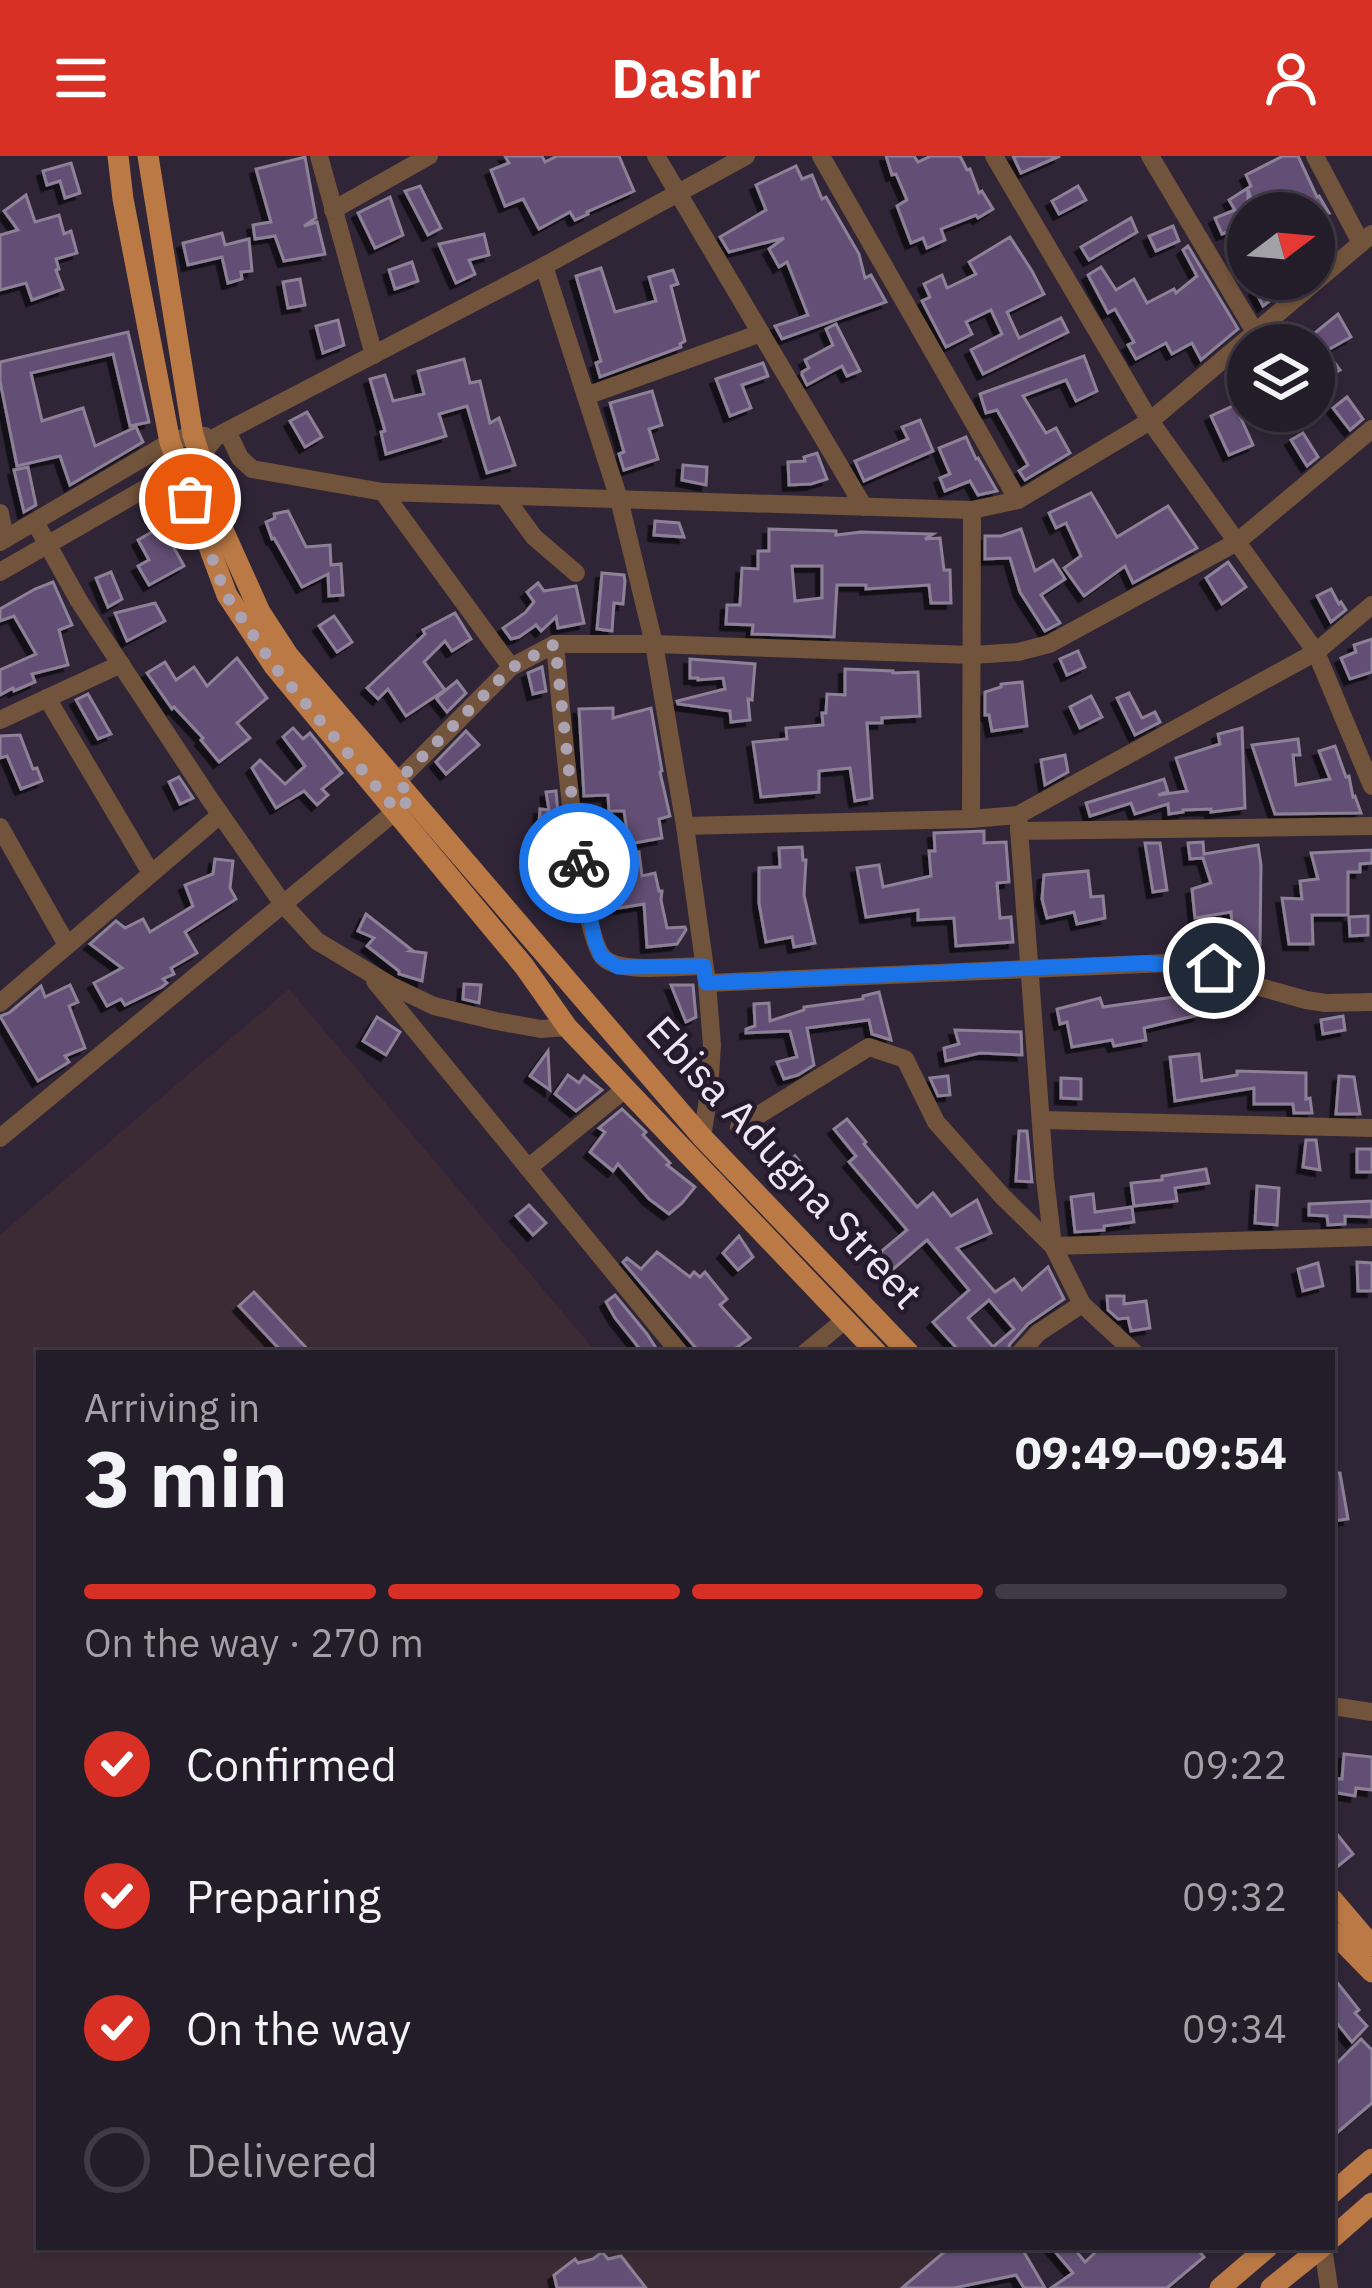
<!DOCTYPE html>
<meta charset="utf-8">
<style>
:root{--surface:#231c29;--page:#2f2935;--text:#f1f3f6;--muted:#a3a1a8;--line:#403a46;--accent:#d93025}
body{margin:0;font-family:"IBM Plex Sans",sans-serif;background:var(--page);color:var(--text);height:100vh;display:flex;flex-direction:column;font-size:45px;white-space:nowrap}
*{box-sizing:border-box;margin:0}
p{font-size:39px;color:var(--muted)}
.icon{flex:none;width:66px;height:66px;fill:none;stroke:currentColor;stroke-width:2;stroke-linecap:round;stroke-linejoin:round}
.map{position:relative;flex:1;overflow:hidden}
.details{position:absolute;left:36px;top:1194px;width:1299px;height:900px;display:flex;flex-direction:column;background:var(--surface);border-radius:0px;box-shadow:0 3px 9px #0004,0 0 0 3px var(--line)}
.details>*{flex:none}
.needle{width:78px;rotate:74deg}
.fabs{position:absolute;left:1227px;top:36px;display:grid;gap:24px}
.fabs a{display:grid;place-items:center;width:108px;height:108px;border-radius:50%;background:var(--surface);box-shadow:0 3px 9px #0004,0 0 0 3px var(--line);font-size:60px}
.pin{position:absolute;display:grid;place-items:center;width:102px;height:102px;color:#fff;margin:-51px;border:6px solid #fff;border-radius:50%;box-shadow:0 3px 12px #0007}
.courier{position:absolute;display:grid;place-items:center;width:120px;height:120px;margin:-60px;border:9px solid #1a73e8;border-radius:50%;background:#fff;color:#222;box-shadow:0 3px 15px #0007}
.summary em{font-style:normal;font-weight:700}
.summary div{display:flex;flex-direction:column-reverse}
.summary{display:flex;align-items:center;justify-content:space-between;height:204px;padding:0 48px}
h1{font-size:78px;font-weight:700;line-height:90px}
.bar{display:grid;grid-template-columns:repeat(4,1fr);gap:18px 12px;align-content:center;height:144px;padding:0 48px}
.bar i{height:15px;border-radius:9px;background:var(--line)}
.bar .active{background:var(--accent)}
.bar p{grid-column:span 4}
ol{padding:0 48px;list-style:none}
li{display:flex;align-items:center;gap:36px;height:132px}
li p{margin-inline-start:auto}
li .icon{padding:12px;border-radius:50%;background:var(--accent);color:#fff;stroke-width:4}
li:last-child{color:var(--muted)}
li i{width:66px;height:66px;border:6px solid var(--line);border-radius:50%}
header{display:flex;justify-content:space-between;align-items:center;height:156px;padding:0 48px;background:var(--accent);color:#fff;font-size:54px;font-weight:700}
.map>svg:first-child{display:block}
.industrial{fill:#3c2b35}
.building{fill:#644f74;stroke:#8d8198;stroke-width:3;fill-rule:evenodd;filter:url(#shadow)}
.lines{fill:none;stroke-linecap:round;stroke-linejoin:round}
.minor{stroke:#72533b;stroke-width:18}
.major{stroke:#ba7945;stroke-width:21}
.done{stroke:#aba3b1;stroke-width:12;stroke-dasharray:0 21.6}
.route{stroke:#1a73e8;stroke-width:15}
.labels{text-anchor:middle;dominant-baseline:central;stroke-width:9;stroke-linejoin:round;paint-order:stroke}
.street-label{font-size:42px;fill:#eee7f3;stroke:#251b2d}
</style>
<header><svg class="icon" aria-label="menu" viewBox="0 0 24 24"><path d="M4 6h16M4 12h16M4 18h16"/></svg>Dashr<svg class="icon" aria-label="person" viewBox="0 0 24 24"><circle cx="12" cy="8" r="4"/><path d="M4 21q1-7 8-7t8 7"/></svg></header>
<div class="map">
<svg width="1372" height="2132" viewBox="0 0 1372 2132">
<defs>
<filter id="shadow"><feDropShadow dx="-5.5" dy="5.5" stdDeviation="0" flood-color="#0009"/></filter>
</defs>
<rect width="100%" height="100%" fill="#2f2537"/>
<polygon class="industrial" points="289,833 597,1197 39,1197 39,2091 977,2091 930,2132 0,2132 0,1079"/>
<g class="building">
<polygon points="505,0 542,0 545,6 557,0 619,0 634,35 587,56 588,58 575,64 570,56 539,73 523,43 505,50 491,14 509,7"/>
<polygon points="886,0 914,0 918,6 931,0 960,0 967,14 970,13 979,37 982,35 993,53 978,62 976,59 941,73 945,84 927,92 923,82 911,87 897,50 907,44 896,18 892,19"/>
<polygon points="1013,0 1060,0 1021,17"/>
<polygon points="1283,0 1298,0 1317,41 1319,40 1329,57 1315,57 1332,94 1314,109 1314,57 1256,57 1248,34 1248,77 1244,70 1222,78 1215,62 1235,54 1229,44 1251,30 1246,19"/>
<polygon points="305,1 316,62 304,70 317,66 325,98 284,105 275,80 255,83 253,69 271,66 256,13"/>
<polygon points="71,7 80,37 65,42 60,25 47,29 43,15"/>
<polygon points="796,10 802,23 812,19 822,43 826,41 859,98 865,122 871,119 886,146 782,183 775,170 808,159 787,106 779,111 769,93 784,82 729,96 720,81 766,54 756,29"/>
<polygon points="420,30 441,72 428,79 405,35"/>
<polygon points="1078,30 1086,44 1059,58 1052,45"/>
<polygon points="26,39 35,66 59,59 64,78 71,75 77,97 56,103 59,113 56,114 63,133 32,144 26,127 0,134 0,79 18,74 4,55"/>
<polygon points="390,41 403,79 375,92 358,57"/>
<polygon points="1131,62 1137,76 1089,104 1081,91"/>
<polygon points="1173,70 1179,85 1156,95 1149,80"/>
<polygon points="222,77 225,89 249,83 252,115 241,116 242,123 228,127 222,101 188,109 183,87"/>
<polygon points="484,78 489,99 469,104 475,118 456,127 439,88"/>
<polygon points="1010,81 1032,115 1044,138 1007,156 1019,182 1061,162 1068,176 983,218 971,194 1002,178 991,154 966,166 972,178 946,191 922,145 930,141 924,128 942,119 947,132 976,118 969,106"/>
<polygon points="1188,90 1238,173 1201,204 1192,187 1172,198 1166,187 1136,203 1128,189 1134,186 1115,153 1108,157 1088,119 1101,111 1116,134 1134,123 1147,147 1174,133 1176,137 1197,120 1183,94"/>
<polygon points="412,106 418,125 395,133 389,114"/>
<polygon points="601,112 615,156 656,145 649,121 673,114 678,128 671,130 685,185 680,188 681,191 600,221 596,207 601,205 576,120"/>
<polygon points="300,123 305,149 288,152 283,126"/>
<polygon points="1277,123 1283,135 1263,150 1255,134"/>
<polygon points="1338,158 1351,181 1326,195 1340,214 1320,225 1314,214 1314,189 1300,189"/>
<polygon points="338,164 344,189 323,197 316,170"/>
<polygon points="836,168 860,215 847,220 842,210 807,229 802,219 802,216 809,212 805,204 833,189 826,173"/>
<polygon points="128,176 149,266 130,270 113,198 31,217 42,265 83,252 95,290 136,271 143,286 70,329 60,300 17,310 0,225 0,206"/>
<polygon points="1084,200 1097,235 1076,245 1066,224 1023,240 1046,277 1056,272 1070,297 1025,324 1019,315 1028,309 997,254 986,257 980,238"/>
<polygon points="464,203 470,227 480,225 490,267 499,262 515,309 487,317 467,250 439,258 446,280 386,298 381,276 385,275 370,223 385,219 393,245 424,238 418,215"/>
<polygon points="763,207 768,220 742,229 751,252 730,260 716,223"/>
<polygon points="652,235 662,269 649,273 658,303 624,314 619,298 624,296 610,247"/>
<polygon points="1347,241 1363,263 1350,274 1333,252"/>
<polygon points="1235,249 1253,289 1229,299 1211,260"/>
<polygon points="307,256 322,281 305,291 290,265"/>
<polygon points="920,264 933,295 864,325 855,305 908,283 902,271"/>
<polygon points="1303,277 1318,301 1307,310 1291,284"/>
<polygon points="966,281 976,303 978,302 997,335 978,339 970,325 945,335 940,322 950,318 939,292"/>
<polygon points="817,297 827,323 811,328 789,329 788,306 805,305 804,301"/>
<polygon points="683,309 707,311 706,329 682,324"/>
<polygon points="28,311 36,349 24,356 14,314"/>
<polygon points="1091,337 1117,381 1168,350 1197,392 1133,427 1125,410 1084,440 1064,412 1081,400 1066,367 1056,372 1049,357"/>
<polygon points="288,355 306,391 330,389 331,409 341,408 343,439 329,440 328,418 302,431 274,382 272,383 266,366 275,362 274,358"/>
<polygon points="655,365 679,367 684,381 654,379"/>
<polygon points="162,370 184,410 149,429 138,410 149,404 138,384"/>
<path d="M769 373 836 375V379L861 376 933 378 925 383 940 382 944 414H950L951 447H931L929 429 866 433V429H837L834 481 752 478 753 469 726 468 727 449H740L742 412 758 413V395H769ZM792 410H822V442L795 445Z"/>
<polygon points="1021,373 1035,415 1053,404 1065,423 1041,439 1060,467 1045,475 1020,436 1010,402 985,403 985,380 1001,380"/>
<polygon points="1228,406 1246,431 1222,448 1206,422"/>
<polygon points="111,416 122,443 108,451 96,422"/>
<polygon points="602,417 624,419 625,425 623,448 614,447 612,475 597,473"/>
<polygon points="53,426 72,469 59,474 68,509 32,518 35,526 14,535 13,532 0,539 0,514 36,498 14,460 0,465 0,453 35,433"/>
<polygon points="538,427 544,435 576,430 584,467 558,472 556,461 541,475 536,469 519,481 511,483 503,472 525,457 534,446 527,436"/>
<polygon points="1331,433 1339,448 1341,446 1346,454 1331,466 1317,440"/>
<polygon points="155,447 165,465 127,485 115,457"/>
<polygon points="455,457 471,483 452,495 445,485 424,506 445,534 406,560 388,533 378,543 367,532 425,478 423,474"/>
<polygon points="334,460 352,486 337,496 319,470"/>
<polygon points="1372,483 1372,516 1350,523 1341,502 1356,496 1354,489"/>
<polygon points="1078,495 1085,511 1067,519 1060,503"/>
<polygon points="237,502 267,542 237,567 250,582 219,606 201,584 203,582 174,551 172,553 147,517 165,506 176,524 194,511 207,530"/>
<polygon points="690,503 755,508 752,544 748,543 750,564 731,566 730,555 678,548 677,545 725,533 723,522 698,524 698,522 690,522"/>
<polygon points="542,511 546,535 533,538 528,517"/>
<polygon points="845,513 893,515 893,517 918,516 920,560 882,562 882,567 867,567 872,642 855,645 850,612 819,615 819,636 761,641 753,586 787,583 786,572 823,569 822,557 826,557 827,538 845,539"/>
<polygon points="457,525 466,537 447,556 436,542"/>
<polygon points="1022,526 1027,570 992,575 989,559 985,559 985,536 1001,531 1001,528"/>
<polygon points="1129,537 1142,562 1155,556 1160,566 1135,579 1117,542"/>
<polygon points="88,538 111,578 98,583 76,544"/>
<polygon points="1091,540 1102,561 1080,572 1070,551"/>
<polygon points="613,552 613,562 651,552 662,615 660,616 670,660 659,663 662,682 629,688 624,655 609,655 608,639 584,640 579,553"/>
<polygon points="293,572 303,583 310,577 342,617 322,633 328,639 317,649 304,635 276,652 252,612 260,604 285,628 305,610 283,581"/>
<polygon points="1242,572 1245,652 1211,656 1211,653 1183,654 1183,656 1169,658 1168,648 1135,658 1131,647 1090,660 1086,647 1164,623 1168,636 1158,639 1187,635 1176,602 1220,588 1218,578"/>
<polygon points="466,575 479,589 446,618 436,606"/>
<polygon points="20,579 33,613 37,612 42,625 21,633 7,600 0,602 0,580"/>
<polygon points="1298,583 1300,599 1293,599 1296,629 1330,623 1319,595 1335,590 1346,621 1349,620 1353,641 1355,640 1361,657 1275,658 1252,589"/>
<polygon points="1065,599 1068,616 1045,629 1041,604"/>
<polygon points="179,621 193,642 180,648 169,626"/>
<polygon points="556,635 562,702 567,718 534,726 528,704 532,703 530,684 538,683 540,653 549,654 546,636"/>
<polygon points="984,675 984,687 1006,686 1009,726 997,727 1000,762 1011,761 1013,786 956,790 954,762 918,764 918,754 866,761 857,712 879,709 883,731 931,720 929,695 935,695 934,677"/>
<polygon points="1203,686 1204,698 1258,689 1261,709 1260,789 1234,789 1231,756 1195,762 1192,733 1211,727 1203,702 1190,703 1188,687"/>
<polygon points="1145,687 1160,687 1167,734 1153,736"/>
<polygon points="802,691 803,704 806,704 804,739 815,787 794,791 792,781 766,786 759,747 759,712 780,711 779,692"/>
<polygon points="1372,694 1372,707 1360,708 1360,716 1348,716 1348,759 1312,759 1313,788 1289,788 1282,742 1302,743 1300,725 1318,723 1311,697"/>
<polygon points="639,696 642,720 655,717 659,735 662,735 661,744 667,772 685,771 686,774 677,788 647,791 644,748 601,755 599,740 623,738 618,698"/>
<polygon points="215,703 233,705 230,732 236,743 185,776 197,797 171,812 174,818 163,823 167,827 162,831 125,849 121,843 107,850 94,827 122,812 90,788 116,765 125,772 143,763 150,776 193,750 185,729 213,718"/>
<polygon points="1088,715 1091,741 1103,740 1105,762 1077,768 1074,756 1047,762 1042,743 1044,719"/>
<polygon points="366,758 412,794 410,795 426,797 422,825 399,818 399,815 367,790 374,782 358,775"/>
<polygon points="1368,760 1368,779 1350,780 1349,761"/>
<polygon points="464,828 481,829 479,847 463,843"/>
<polygon points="70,829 78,846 69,850 85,892 65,900 69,906 38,925 0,860 9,857 41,830 45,841"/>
<polygon points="671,829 693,829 696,861 686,866"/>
<polygon points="879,836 891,884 872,878 869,864 807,872 814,909 798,919 784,923 777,906 797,901 790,875 746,877 746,873 755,870 754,848 769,847 770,865 804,854 804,851 863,843 863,840"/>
<polygon points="1195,838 1198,859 1144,872 1146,884 1114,890 1112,884 1072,891 1067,866 1060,868 1057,853 1100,842 1103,851"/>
<polygon points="1343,860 1345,874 1323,878 1321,864"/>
<polygon points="377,861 400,876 386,899 363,885"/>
<polygon points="955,874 1021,876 1022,899 980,897 946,905 944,892 959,888"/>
<polygon points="548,895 550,934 530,920"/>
<polygon points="1199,898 1202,925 1237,919 1237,915 1306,917 1306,943 1310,942 1312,957 1294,957 1293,948 1254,948 1254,932 1175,945 1170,901"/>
<polygon points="568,919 579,927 584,920 602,934 576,955 555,938"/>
<polygon points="948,920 950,939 938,940 930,922"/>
<polygon points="1339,920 1354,921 1360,958 1336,958"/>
<polygon points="1061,922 1081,923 1081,943 1061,942"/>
<polygon points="622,953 646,976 643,979 670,1007 667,1009 695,1031 682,1047 669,1058 649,1043 618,1008 613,1015 590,996 605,976 599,972"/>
<path d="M847 963 866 986 864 988 917 1051 933 1037 951 1060 977 1044 991 1077 957 1092 995 1136 1014 1123 1022 1134 1048 1111 1064 1143 1028 1168 1010 1188 1007 1197H961L933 1166 969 1134 927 1084 891 1115 877 1099 907 1074 849 1006 856 1000 834 973ZM989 1144 1014 1173 993 1191 968 1162Z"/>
<polygon points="1019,975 1027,975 1032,1026 1016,1025"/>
<polygon points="1306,984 1316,984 1320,1014 1303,1011"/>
<rect x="1357" y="993" width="15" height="23"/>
<polygon points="795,1000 806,1013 789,1026 779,1014"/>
<polygon points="1206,1013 1209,1027 1175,1032 1177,1045 1134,1050 1131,1027 1162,1024 1162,1020"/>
<polygon points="1257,1030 1279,1032 1277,1069 1255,1067"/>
<polygon points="1093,1038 1095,1056 1132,1051 1134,1066 1104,1070 1104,1074 1075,1076 1071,1041"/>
<polygon points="1372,1045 1372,1061 1345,1060 1345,1068 1328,1069 1327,1060 1309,1059 1309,1048"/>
<polygon points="529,1049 546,1067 533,1079 516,1060"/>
<polygon points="739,1080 753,1101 738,1114 723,1097"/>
<polygon points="657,1096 690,1121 694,1116 700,1121 705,1116 727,1143 720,1149 750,1182 729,1197 700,1197 623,1106 627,1102 641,1113"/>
<polygon points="1357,1106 1372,1107 1372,1135 1358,1135"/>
<polygon points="1318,1107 1323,1130 1303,1135 1298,1113"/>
<polygon points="254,1136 311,1197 283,1197 239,1150"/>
<polygon points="615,1139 647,1178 656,1192 643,1197 615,1162 606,1146"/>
<polygon points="1107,1140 1124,1140 1124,1148 1146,1145 1150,1172 1131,1175 1128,1162 1118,1163 1108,1154"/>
<polygon points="1332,1317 1340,1317 1348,1363 1332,1365"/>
<polygon points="1344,1598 1372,1601 1372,1634 1356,1632 1355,1640 1332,1636 1332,1622 1342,1623"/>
<polygon points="1332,1672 1353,1698 1332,1715"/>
<polygon points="1332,1820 1359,1854 1355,1857 1367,1870 1352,1886 1332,1861"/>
<polygon points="1361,1883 1372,1894 1372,1947 1332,1981 1332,1912"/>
<polygon points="950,2091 1021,2091 1045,2132 1024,2132 1016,2119 954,2132 902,2132"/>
<polygon points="1051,2091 1073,2091 1085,2106 1101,2091 1196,2091 1204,2101 1167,2132 1051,2132 1073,2117"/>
<polygon points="602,2096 608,2103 621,2100 646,2132 557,2132 554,2119 575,2103 578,2107 593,2103"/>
</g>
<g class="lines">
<g class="minor">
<polyline points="319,0 374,199"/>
<polyline points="656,0 864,351"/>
<polyline points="821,0 1018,344"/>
<polyline points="994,0 1150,265 1316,496 1372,630"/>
<polyline points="1150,0 1255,176"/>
<polyline points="1315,0 1361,87"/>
<polyline points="333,54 429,0"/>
<polyline points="544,110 619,343 654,488 685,670 707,827 712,889 709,937 702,981"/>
<polyline points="586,240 761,177"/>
<polyline points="227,275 240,302 252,313 383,336 972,354 1018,344 1150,265 1372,78"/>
<polyline points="383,336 511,511"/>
<polyline points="504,340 534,381 576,417"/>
<polyline points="0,357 5,383"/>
<polyline points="35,366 79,445 209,642 283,748 317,785 390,829 434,850 496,865 541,873 567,871"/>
<polyline points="0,386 170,286 193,279 205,280"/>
<polyline points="0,416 200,301 216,281 227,275 544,110 746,0"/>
<path d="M555 488C560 537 578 778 604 802 620 818 680 810 704 810"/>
<polyline points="47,542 151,717"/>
<polyline points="0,564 121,508"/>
<polyline points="398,625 511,511 555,488 654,488 972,499 1018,496 1049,488 1237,386 1372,273"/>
<polyline points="1018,659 1045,1022 1053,1090 1082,1148 1038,1177 1020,1197"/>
<polyline points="971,663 972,354"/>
<polyline points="685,670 971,663 1018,659 1316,496 1372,449"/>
<polyline points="0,671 67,789"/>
<polyline points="1019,675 1372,670"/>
<polyline points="375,825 680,1197"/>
<polyline points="707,827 1168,807 1214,812 1260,831 1306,844 1326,847 1372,846"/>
<polyline points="0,847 220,659"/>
<polyline points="1041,964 1372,972"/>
<polyline points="739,971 869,891 905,903 936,966 1003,1041 1053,1090 1372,1081"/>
<polyline points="0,982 403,649"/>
<polyline points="528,1012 625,933"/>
<polyline points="1082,1148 1135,1197"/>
<polyline points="805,1197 845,1164"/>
<polyline points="1332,1550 1372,1556"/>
<polyline points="1323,2091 1329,2132"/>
</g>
<g class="major">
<polyline points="118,0 123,43 170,286 227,439 274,510 524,810 567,871 877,1197"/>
<polyline points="148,0 193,279 224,376 260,456 288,499 702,981 909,1197"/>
<polyline points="1332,1743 1372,1790"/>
<polyline points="1332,1775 1372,1816"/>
<polyline points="1332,2037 1372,2003"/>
<polyline points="1332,2082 1372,2047"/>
<polyline points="1220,2132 1268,2091"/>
<polyline points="1271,2132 1322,2091"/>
</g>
</g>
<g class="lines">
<polyline class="done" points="190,343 226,439 274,510 396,654 412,642 398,625 511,512 555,488 579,707"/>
<polyline class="route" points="579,707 595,785 601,800 618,811 704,810 706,827 1144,807 1214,812"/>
</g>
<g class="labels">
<g class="street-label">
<text transform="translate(785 1006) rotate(47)">Ebisa Adugna Street</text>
</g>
</g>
</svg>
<div class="fabs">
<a><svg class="needle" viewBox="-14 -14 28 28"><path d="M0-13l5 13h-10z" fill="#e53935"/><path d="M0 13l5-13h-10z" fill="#a3a1a8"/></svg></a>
<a><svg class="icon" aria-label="layers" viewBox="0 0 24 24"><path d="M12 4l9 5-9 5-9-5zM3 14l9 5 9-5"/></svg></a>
</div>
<div class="pin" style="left:190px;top:343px;background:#ea580c"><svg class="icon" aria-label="bag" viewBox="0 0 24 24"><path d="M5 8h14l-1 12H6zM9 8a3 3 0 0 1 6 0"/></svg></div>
<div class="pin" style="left:1214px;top:812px;background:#1f2937"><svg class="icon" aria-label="home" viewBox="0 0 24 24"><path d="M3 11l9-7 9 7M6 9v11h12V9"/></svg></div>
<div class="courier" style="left:579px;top:707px"><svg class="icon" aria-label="bike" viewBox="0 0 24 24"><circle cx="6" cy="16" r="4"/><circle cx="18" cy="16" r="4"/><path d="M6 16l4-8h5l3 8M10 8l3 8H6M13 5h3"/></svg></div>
<section class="details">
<div class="summary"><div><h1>3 min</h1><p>Arriving in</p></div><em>09:49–09:54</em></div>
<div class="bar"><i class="active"></i><i class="active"></i><i class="active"></i><i></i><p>On the way · 270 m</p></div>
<ol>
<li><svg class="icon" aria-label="check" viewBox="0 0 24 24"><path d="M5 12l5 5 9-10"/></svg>Confirmed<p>09:22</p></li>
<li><svg class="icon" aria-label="check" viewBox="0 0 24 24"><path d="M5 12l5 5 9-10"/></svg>Preparing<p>09:32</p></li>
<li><svg class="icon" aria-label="check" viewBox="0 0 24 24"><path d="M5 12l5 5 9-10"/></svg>On the way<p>09:34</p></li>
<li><i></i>Delivered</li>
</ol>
</section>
</div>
